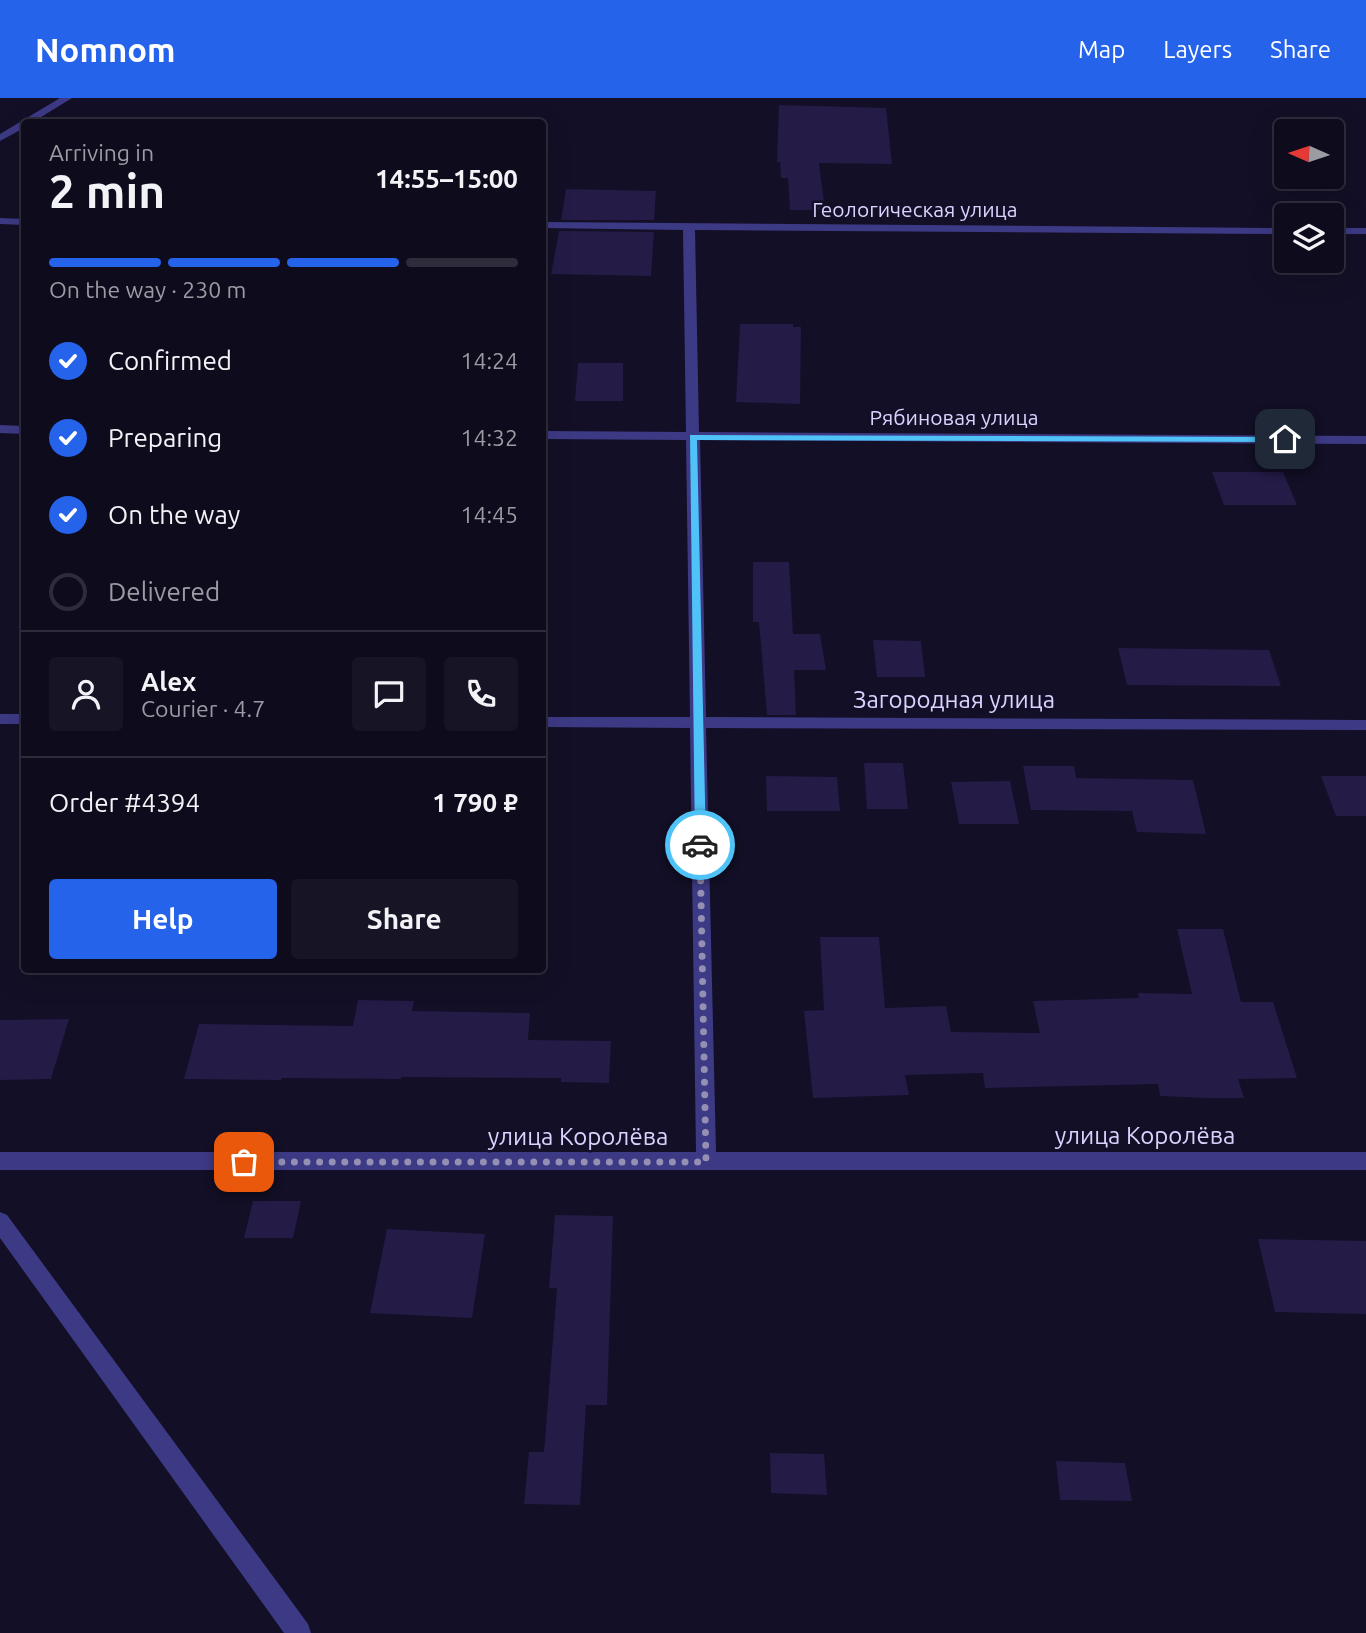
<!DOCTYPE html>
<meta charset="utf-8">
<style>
:root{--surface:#0e0b1c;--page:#171425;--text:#f1f3f6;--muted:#9b9ba3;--line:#2e2b3b;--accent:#2563eb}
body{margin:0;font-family:Ubuntu,sans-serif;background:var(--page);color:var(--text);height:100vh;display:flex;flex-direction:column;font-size:26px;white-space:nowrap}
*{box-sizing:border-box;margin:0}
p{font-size:23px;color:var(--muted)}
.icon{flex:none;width:38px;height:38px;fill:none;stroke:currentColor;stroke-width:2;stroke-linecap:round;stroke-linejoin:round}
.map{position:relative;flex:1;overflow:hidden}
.panel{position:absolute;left:21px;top:21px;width:525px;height:854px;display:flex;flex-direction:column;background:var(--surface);border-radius:7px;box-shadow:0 7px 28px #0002,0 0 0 2px var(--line)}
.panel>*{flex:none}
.needle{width:46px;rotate:273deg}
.buttons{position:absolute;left:1274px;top:21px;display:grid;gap:14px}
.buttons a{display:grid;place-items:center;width:70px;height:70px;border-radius:7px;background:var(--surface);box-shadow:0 7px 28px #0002,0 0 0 2px var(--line);font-size:35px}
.pin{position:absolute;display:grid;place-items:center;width:60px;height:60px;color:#fff;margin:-30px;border-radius:14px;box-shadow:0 4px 10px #0006}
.courier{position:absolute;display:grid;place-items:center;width:70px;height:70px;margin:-35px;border:5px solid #4fc3f7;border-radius:50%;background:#fff;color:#222;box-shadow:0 2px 9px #0007}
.head em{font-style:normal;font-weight:700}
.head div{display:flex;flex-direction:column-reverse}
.head{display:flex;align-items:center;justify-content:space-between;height:119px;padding:0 28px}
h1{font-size:46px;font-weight:700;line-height:52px}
.bar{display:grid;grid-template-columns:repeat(4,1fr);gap:10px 7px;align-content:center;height:84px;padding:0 28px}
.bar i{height:9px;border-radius:5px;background:var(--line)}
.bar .on{background:var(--accent)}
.bar p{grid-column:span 4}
.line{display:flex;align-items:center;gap:18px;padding:0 28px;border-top:2px solid var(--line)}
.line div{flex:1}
.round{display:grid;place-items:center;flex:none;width:74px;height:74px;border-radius:7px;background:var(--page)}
ol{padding:0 28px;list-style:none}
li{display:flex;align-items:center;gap:21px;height:77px}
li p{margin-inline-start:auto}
li .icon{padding:7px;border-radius:50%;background:var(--accent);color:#fff;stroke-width:4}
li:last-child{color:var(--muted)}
li i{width:38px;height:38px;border:4px solid var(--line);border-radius:50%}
.button{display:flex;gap:14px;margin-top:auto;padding:14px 28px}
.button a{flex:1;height:80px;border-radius:7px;background:var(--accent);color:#fff;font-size:28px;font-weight:700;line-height:80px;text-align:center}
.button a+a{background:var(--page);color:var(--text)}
header{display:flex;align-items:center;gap:42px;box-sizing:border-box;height:98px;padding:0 35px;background:var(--accent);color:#fff}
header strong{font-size:33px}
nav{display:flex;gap:38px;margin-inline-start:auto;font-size:24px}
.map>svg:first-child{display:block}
.building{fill:#241b47}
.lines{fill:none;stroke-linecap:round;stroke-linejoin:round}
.minor{fill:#3d3a85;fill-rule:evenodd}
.route{fill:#4fc3f7}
.done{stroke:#948fb3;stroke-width:7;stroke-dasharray:0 12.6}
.labels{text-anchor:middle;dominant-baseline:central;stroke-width:5;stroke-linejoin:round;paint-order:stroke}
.far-street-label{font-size:21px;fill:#d9d4ff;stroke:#130f26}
.street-label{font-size:24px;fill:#d9d4ff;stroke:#130f26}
</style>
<header>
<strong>Nomnom</strong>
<nav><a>Map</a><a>Layers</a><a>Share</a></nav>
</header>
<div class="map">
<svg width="1366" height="1535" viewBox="0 0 1366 1535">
<rect width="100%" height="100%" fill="#130f26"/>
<g class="building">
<polygon points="779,7 886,10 892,66 819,65 825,112 790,112 788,80 781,80 780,64 777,64"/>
<polygon points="566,91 656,93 654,122 561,122"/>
<polygon points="559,133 654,134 651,178 551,176"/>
<polygon points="740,226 793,226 793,229 801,229 800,306 736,304"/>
<polygon points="578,265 623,265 623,303 575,303"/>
<polygon points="1212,374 1283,374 1297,407 1224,407"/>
<polygon points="753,464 789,464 793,536 820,536 826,572 794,572 796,617 767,617 759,524 753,524"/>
<polygon points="873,542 921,543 925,579 877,579"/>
<polygon points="1118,550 1269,552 1281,588 1127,587"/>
<polygon points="864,665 903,665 908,711 867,711"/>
<polygon points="1023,668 1074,668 1076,680 1193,682 1206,736 1137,734 1132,713 1031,712"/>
<polygon points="766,678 837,679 840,713 767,713"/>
<polygon points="1321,678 1366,678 1366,718 1336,718"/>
<polygon points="1010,683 1019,726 959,726 951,684"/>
<polygon points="1177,831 1223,831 1241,904 1273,904 1297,980 1238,981 1244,1000 1208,1000 1160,998 1158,986 985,990 983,975 905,977 909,997 813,1000 804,913 824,912 820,839 879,839 885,910 946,908 951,934 1040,935 1033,903 1139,900 1138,895 1192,896"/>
<polygon points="358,902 414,903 412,913 530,915 528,942 611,943 609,985 561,984 561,980 401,979 401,981 282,980 281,982 184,981 199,926 353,928"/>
<polygon points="69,921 51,981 0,982 0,922"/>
<polygon points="253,1103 301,1103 293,1140 244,1140"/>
<polygon points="555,1117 613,1118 607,1307 586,1307 580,1407 524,1406 529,1354 544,1354 557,1190 549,1190"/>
<polygon points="387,1131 485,1136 472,1220 370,1215"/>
<polygon points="1258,1141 1366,1143 1366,1216 1275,1214"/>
<polygon points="770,1355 824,1356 827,1397 771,1395"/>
<polygon points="1056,1363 1125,1365 1132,1403 1060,1402"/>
</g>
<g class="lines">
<g class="minor">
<polygon points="60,0 72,0 33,24 24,24 24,30 0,43 0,36"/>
<polygon points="0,120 24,121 24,127 0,126"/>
<polygon points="542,124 1286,130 1286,136 695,132 699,334 1366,338 1366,346 700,342 706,619 1366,622 1366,632 706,630 716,1054 1366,1054 1366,1072 0,1072 0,1054 696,1054 690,630 542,629 542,619 690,619 686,342 542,341 542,333 686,334 683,132 542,130"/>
<rect x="1332" y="130" width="34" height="6"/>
<polygon points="0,327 24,328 24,336 0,335"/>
<rect x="0" y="616" width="24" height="10"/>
<polygon points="0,1114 7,1117 308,1526 311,1535 284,1535 0,1140"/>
</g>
</g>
<polygon class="route" points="690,337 1285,339 1290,341 1285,344 697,342 706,747 700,751 695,747"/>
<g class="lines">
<polyline class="done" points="244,1064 706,1064 700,747"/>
</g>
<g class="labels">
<g class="far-street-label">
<text x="915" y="111">Геологическая улица</text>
<text x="954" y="319">Рябиновая улица</text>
</g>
<g class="street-label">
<text x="954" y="601">Загородная улица</text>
<text x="1145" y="1037">улица Королёва</text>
<text x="578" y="1038">улица Королёва</text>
</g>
</g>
</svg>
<div class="buttons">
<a><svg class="needle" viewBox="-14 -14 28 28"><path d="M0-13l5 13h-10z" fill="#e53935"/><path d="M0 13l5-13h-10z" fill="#9b9ba3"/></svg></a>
<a><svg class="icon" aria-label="layers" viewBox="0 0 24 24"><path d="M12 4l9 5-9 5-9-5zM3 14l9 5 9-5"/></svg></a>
</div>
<div class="pin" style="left:244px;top:1064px;background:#ea580c"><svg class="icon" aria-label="bag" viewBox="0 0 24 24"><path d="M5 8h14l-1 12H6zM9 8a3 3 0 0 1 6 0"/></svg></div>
<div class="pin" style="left:1285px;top:341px;background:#1f2937"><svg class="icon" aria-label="home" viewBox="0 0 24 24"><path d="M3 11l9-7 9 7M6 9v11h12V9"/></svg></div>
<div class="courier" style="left:700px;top:747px"><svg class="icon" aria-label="car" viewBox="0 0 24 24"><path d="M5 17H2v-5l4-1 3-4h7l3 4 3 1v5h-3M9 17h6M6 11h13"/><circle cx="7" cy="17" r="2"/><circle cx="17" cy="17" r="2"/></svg></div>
<section class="panel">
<div class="head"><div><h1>2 min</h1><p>Arriving in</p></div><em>14:55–15:00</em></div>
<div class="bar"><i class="on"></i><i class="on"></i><i class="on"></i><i></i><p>On the way · 230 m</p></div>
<ol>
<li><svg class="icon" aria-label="check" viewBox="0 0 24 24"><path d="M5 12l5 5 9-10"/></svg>Confirmed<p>14:24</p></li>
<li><svg class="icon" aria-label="check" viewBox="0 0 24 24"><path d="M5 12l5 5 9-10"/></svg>Preparing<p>14:32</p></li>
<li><svg class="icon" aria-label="check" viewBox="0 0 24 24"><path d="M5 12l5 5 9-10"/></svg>On the way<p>14:45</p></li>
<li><i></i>Delivered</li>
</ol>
<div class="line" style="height:126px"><a class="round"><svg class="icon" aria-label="person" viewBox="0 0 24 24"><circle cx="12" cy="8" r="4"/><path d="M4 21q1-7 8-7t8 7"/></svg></a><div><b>Alex</b><p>Courier · 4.7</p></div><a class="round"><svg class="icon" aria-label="chat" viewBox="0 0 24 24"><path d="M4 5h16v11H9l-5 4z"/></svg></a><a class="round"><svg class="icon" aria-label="phone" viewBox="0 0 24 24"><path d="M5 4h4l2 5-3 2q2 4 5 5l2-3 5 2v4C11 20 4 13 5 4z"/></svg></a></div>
<div class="line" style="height:91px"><div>Order #4394</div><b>1 790 ₽</b></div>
<div class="button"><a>Help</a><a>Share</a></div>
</section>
</div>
